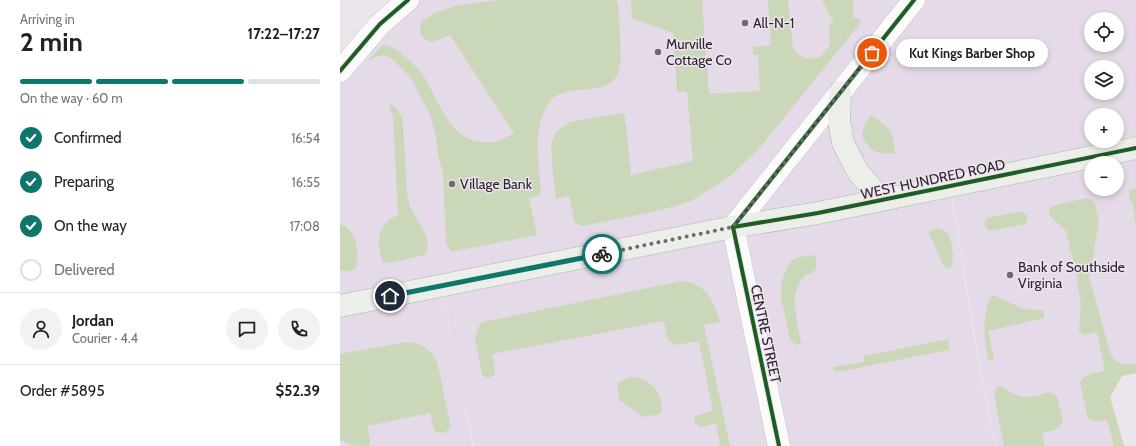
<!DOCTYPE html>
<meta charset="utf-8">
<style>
:root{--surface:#fff;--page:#f2f2f2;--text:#222;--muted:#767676;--line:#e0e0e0;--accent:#0f766e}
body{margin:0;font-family:Cabin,sans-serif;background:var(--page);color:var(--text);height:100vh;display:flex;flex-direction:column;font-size:15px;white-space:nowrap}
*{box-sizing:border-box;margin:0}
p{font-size:13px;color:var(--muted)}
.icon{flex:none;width:22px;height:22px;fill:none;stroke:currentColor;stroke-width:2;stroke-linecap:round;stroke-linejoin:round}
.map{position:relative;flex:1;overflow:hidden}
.details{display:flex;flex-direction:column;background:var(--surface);width:340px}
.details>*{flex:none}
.fabs{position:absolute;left:744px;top:12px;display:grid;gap:8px}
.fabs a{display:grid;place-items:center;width:40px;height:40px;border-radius:50%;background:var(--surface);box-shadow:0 2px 6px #0003;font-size:20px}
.pin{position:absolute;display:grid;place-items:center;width:34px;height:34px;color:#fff;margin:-17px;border:2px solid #fff;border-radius:50%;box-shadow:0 1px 4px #0007}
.courier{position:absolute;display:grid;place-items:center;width:40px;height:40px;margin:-20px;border:3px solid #0f766e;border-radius:50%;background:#fff;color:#222;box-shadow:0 1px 5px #0007}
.bubble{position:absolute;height:28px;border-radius:14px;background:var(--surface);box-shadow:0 2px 6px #0003;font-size:13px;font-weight:800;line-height:28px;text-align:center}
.headline em{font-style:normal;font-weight:800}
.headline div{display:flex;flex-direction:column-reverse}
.headline{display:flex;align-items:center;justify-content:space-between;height:68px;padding:0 20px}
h1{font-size:26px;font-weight:800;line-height:30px}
.bar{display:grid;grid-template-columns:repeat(4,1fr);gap:6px 4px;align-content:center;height:48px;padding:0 20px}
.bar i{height:5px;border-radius:3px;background:var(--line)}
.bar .selected{background:var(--accent)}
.bar p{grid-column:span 4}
.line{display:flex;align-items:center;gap:10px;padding:0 20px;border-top:1px solid var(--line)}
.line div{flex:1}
.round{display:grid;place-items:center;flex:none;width:42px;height:42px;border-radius:21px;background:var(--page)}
ol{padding:0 20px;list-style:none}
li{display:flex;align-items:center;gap:12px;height:44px}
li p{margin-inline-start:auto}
li .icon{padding:4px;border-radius:50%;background:var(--accent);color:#fff;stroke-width:4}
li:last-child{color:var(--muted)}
li i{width:22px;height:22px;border:2px solid var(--line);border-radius:50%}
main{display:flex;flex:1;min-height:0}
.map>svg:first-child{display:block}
.built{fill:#e5dae7;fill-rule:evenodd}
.green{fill:#cad7b8}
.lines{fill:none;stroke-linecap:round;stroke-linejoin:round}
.street-casing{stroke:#c8c4c9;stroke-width:23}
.secondary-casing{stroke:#c8c4c9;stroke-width:23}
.primary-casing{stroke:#b1b2ad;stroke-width:23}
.street{stroke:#fcfbfc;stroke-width:22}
.secondary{stroke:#fcfbfc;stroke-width:22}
.primary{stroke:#eceee9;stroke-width:22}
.cycleway-casing{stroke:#eee3ef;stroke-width:6}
.cycleway{stroke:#1b5e20;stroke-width:4}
.done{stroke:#6d696e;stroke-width:4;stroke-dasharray:0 7.2}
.route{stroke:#0f766e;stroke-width:5}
.poi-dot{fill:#6d696e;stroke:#eee3ef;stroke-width:1.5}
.labels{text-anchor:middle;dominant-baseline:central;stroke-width:3;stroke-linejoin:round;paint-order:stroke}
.poi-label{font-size:14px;fill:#29252a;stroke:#eee3ef;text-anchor:start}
.street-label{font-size:14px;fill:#29252a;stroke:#eee3ef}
</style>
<main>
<section class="details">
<div class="headline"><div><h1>2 min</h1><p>Arriving in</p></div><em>17:22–17:27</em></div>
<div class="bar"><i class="selected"></i><i class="selected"></i><i class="selected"></i><i></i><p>On the way · 60 m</p></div>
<ol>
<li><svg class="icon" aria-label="check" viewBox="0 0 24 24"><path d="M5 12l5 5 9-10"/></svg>Confirmed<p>16:54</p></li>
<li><svg class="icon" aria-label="check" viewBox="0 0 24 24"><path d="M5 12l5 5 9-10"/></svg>Preparing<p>16:55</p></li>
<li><svg class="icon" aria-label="check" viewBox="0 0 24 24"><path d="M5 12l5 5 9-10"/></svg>On the way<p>17:08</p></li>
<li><i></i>Delivered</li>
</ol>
<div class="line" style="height:72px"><a class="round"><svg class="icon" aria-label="person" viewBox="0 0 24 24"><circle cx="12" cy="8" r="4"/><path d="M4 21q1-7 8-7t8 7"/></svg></a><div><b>Jordan</b><p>Courier · 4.4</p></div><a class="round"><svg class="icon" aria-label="chat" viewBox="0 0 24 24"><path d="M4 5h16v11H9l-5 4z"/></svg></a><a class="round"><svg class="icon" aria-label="phone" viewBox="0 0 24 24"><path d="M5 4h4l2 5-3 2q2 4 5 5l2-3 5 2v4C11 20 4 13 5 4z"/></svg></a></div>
<div class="line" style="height:52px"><div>Order #5895</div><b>$52.39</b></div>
</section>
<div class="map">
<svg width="796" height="446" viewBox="0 0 796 446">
<rect width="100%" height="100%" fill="#ece6ec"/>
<g class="built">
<path d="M68 0H573L394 228 609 179 638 361 655 446H134L124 401 132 446H0V71ZM102 286H103L119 380V379Z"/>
<path d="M576 0H796V135L777 140V115H751V141H771L397 225ZM751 19H777V45H751ZM751 67H777V93H751Z"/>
<path d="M796 138V373L782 376 770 397 784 446H656L639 361 610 179ZM751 163H777V189H751Z"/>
</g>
<g class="green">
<path d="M161 0H277C280 12 279 27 280 39 280 49 282 60 279 70 272 100 224 80 209 103 191 130 200 164 201 195L189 198 197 235 111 252 106 243 103 173 98 155 96 137 89 112 70 77 53 60 46 55 38 56 27 61 43 45C53 45 59 51 66 58 72 63 79 69 83 75 98 99 110 142 143 142 157 143 162 140 174 133L110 35C97 39 90 48 80 33L81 22 95 13 118 5Z"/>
<polygon points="291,0 362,0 369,94 420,91 418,55 413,55 413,47 431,45 428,0 448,0 453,48 458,54 468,59 480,57 490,45 489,24 494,23 482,0 513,0 513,19 518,18 522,21 418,150 388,178 351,201 322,210 242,226 235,223 229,196 216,199 213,175 211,143 217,131 230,122 283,113 285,116 291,175 353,161 347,92 337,92 333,33 292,18"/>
<path d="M49 104C58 107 60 113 63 122L67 194C68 198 69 203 70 207 76 218 96 245 84 255L49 263 43 262C35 242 38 223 58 215L53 116Z"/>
<path d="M531 115C548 127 554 131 555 153 535 154 531 152 522 136L525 123Z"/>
<polygon points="796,188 796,227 793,204 789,198 789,192 791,189"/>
<path d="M747 198 751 199 755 203 759 223 749 277 771 355C776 364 786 366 796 364V373L782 376 770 397 784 446H774L767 420C759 421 754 424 748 418L740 384C742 373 756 374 765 370L757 332 744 335 739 331 741 304 739 291 736 272 726 231 709 215V210L712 206Z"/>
<path d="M680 211 687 215V221L685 224 651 231C644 229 643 224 647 218Z"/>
<path d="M0 224C18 231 20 253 15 269L11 271 0 270Z"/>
<path d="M599 228C603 230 607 231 609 236 612 243 615 262 610 268 607 268 607 268 604 266 602 262 590 236 589 233L592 230Z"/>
<path d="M471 255 474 256 476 259V269C473 273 469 274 465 276 447 293 458 321 461 342L460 344 456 345 450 339 441 298V287L443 277 450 262 456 258Z"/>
<path d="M342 281C367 284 374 301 380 322L364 325 390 446H380L376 423 361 427 355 424 354 419 357 415 373 411 359 341 335 345 328 340 324 321 152 354 155 371 153 376C149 378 146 378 142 375L135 339 139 326 143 322Z"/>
<path d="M653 295 681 308 704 311V318L648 331 654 359 652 362 648 359C645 341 640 309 653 295Z"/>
<polygon points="608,339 609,349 608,350 497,372 493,369 493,367 524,362 524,356"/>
<path d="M66 342C82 343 89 348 97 362L110 423 109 429 104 433 96 432 94 429 90 413 27 426 30 442 29 446C18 446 9 446 0 439V354Z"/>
<path d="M296 377C309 381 318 388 321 401 322 407 323 409 320 414L303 417 279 400 277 383 288 378Z"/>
<path d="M660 386C666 387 669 392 674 394 685 400 699 395 710 392L717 396 723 421C720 430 710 431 702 433L705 446H664L654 395 657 387Z"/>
</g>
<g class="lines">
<defs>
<g id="street">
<polyline points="0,71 40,24 68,0"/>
<polyline points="393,227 439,446"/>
</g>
<polyline id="secondary" points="393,227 574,0"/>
<g id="primary">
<polyline points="500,92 499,121 503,143 518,172 542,200"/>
<polyline points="0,306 393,227 478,213 796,148"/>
</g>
</defs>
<use href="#street" class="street-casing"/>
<use href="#secondary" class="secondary-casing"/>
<use href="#primary" class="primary-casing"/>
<use href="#street" class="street"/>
<use href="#secondary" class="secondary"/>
<use href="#primary" class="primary"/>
<defs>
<g id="cycleway">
<polyline points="0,71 40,24 68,0"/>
<polyline points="393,227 478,213 796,148"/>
<polyline points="393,227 574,0"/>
<polyline points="393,227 439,446"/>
</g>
</defs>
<use href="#cycleway" class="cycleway-casing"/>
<use href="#cycleway" class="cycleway"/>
</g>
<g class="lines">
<polyline class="done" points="262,254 393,227 532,53"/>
<polyline class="route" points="50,296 262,254"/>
</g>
<g class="poi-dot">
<circle cx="405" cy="23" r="4"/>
<circle cx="318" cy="52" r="4"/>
<circle cx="112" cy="184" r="4"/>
<circle cx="670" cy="275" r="4"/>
</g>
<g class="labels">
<g class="poi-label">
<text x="413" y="23">All-N-1</text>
<text x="326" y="44">Murville<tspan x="326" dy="16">Cottage Co</tspan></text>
<text x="120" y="184">Village Bank</text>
<text x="678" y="267">Bank of Southside<tspan x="678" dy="16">Virginia</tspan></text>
</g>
<g class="street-label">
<text transform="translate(593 179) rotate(-12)">WEST HUNDRED ROAD</text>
<text transform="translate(426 334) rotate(78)">CENTRE STREET</text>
</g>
</g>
</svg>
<div class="fabs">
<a><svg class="icon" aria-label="locate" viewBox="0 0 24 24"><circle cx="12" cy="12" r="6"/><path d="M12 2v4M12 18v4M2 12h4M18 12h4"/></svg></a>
<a><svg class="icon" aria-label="layers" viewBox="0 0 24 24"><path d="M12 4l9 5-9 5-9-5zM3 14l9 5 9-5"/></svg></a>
<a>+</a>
<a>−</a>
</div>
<div class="pin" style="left:532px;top:53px;background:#ea580c"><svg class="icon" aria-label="bag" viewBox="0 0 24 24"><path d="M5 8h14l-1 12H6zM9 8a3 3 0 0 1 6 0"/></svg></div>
<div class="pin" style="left:50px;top:296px;background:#1f2937"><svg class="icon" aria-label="home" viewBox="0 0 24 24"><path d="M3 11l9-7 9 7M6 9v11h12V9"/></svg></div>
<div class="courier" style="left:262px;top:254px"><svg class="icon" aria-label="bike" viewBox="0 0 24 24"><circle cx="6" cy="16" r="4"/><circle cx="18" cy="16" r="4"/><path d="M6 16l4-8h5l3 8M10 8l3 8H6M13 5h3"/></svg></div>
<div class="bubble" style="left:556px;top:39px;width:152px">Kut Kings Barber Shop</div>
</div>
</main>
